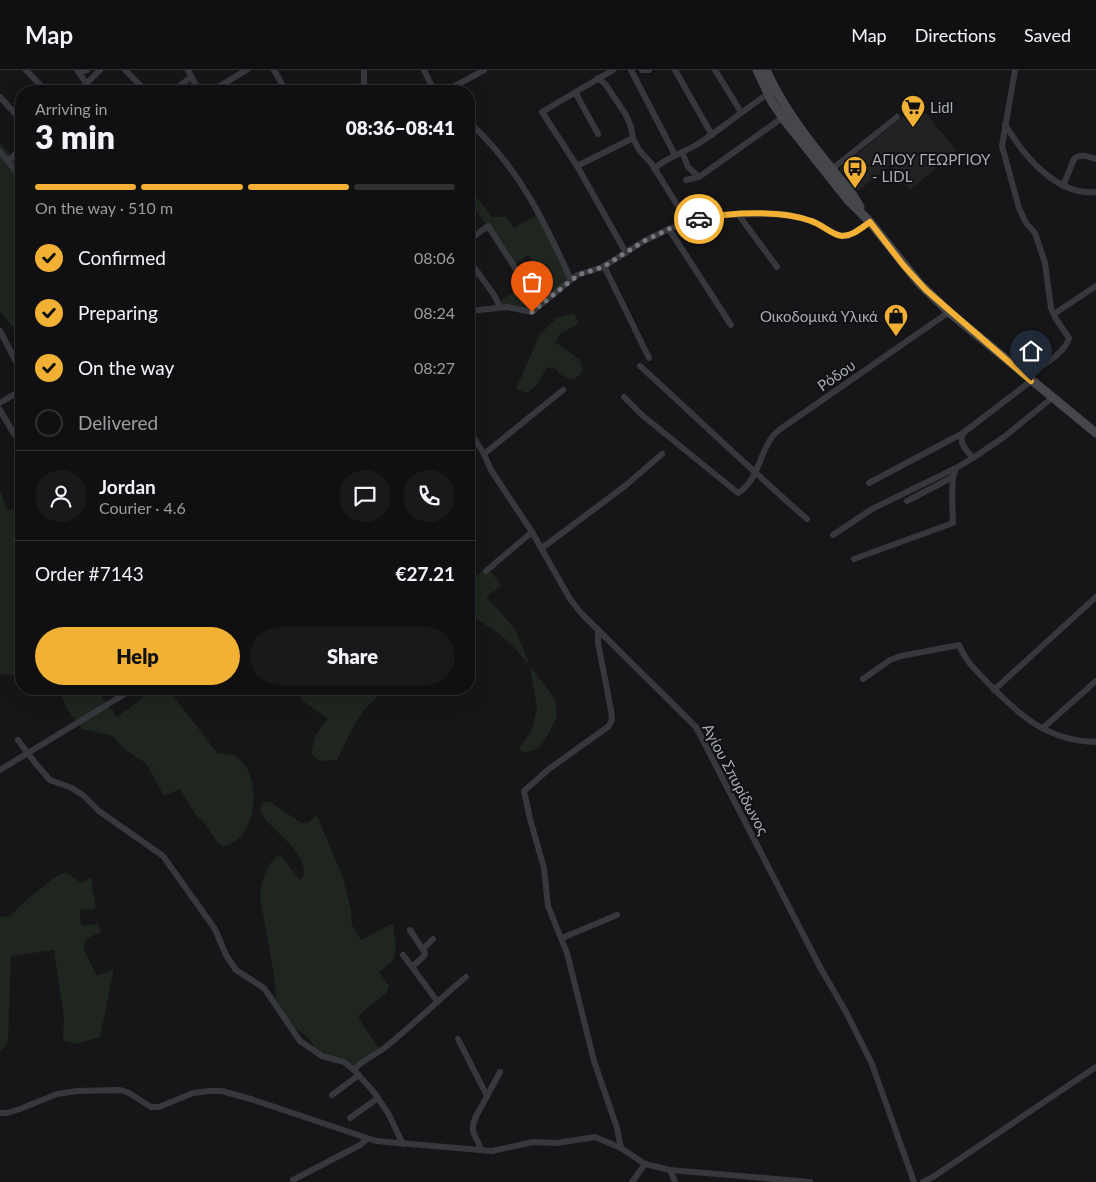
<!DOCTYPE html>
<meta charset="utf-8">
<style>
:root{--surface:#101012;--page:#19191b;--text:#f1f3f6;--muted:#9c9d9f;--line:#303032;--accent:#f2b134}
body{margin:0;font-family:Lato,sans-serif;background:var(--page);color:var(--text);height:100vh;display:flex;flex-direction:column;font-size:19px;white-space:nowrap}
*{box-sizing:border-box;margin:0}
p{font-size:16px;color:var(--muted)}
.icon{flex:none;width:28px;height:28px;fill:none;stroke:currentColor;stroke-width:2;stroke-linecap:round;stroke-linejoin:round}
.map{position:relative;flex:1;overflow:hidden}
.drawer{position:absolute;left:15px;top:15px;width:460px;height:610px;display:flex;flex-direction:column;background:var(--surface);border-radius:20px;box-shadow:0 5px 20px #0002,0 0 0 1px var(--line)}
.drawer>*{flex:none}
.pin{position:absolute;display:grid;place-items:center;width:42px;height:42px;color:#fff;margin:-51px -21px;border-radius:50% 50% 50% 0;rotate:-45deg;box-shadow:0 0 5px #0007}
.pin .icon{rotate:45deg}
.courier{position:absolute;display:grid;place-items:center;width:50px;height:50px;margin:-25px;border:4px solid #f2b134;border-radius:50%;background:#fff;color:#222;box-shadow:0 1px 6px #0007}
.headline em{font-style:normal;font-weight:800}
.headline div{display:flex;flex-direction:column-reverse}
.headline{display:flex;align-items:center;justify-content:space-between;height:85px;padding:0 20px}
h1{font-size:32px;font-weight:800;line-height:38px}
.bar{display:grid;grid-template-columns:repeat(4,1fr);gap:8px 5px;align-content:center;height:60px;padding:0 20px}
.bar i{height:6px;border-radius:4px;background:var(--line)}
.bar .selected{background:var(--accent)}
.bar p{grid-column:span 4}
.line{display:flex;align-items:center;gap:12px;padding:0 20px;border-top:1px solid var(--line)}
.line div{flex:1}
.round{display:grid;place-items:center;flex:none;width:52px;height:52px;border-radius:26px;background:var(--page)}
ol{padding:0 20px;list-style:none}
li{display:flex;align-items:center;gap:15px;height:55px}
li p{margin-inline-start:auto}
li .icon{padding:5px;border-radius:50%;background:var(--accent);color:#111;stroke-width:4}
li:last-child{color:var(--muted)}
li i{width:28px;height:28px;border:2px solid var(--line);border-radius:50%}
.button{display:flex;gap:10px;margin-top:auto;padding:10px 20px}
.button a{flex:1;height:58px;border-radius:30px;background:var(--accent);color:#111;font-size:20px;font-weight:800;line-height:58px;text-align:center}
.button a+a{background:var(--page);color:var(--text)}
header{display:flex;align-items:center;gap:30px;box-sizing:border-box;height:70px;padding:0 25px;background:var(--surface);border-bottom:1px solid var(--line)}
header strong{font-size:24px}
nav{display:flex;gap:28px;margin-inline-start:auto;font-size:18px}
.map>svg:first-child{display:block}
.built{fill:#222225}
.green{fill:#1e261f}
.lines{fill:none;stroke-linecap:round;stroke-linejoin:round}
.minor{stroke:#37383d;stroke-width:6}
.secondary{stroke:#45474d;stroke-width:9}
.done{stroke:#757880;stroke-width:5;stroke-dasharray:0 9}
.route{stroke:#f2b134;stroke-width:6}
.labels{text-anchor:middle;dominant-baseline:central;stroke-width:4;stroke-linejoin:round;paint-order:stroke}
.poi-label{font-size:15px;fill:#a8adb8;stroke:#111113;text-anchor:start}
.street-label{font-size:15px;fill:#a8adb8;stroke:#111113}
</style>
<header>
<strong>Map</strong>
<nav><a>Map</a><a>Directions</a><a>Saved</a></nav>
</header>
<div class="map">
<svg width="1096" height="1112" viewBox="0 0 1096 1112">
<rect width="100%" height="100%" fill="#161618"/>
<polygon class="built" points="918,34 957,81 910,120 890,95 858,121 839,99"/>
<g class="green">
<polygon points="0,72 21,99 21,266 0,242"/>
<polygon points="478,128 492,147 506,147 514,158 536,145 545,159 568,209 535,235 528,239 502,234 501,230 526,214 520,205 534,195 528,185 514,195 499,171 470,133"/>
<polygon points="574,243 579,253 560,264 555,272 580,290 583,301 574,310 561,305 554,297 547,298 536,316 527,323 516,319 540,264 558,247"/>
<polygon points="0,420 7,440 17,439 21,430 21,603 13,605 0,604"/>
<polygon points="487,497 501,515 486,528 497,538 516,561 530,596 555,629 557,646 548,665 539,678 524,683 519,679 532,660 537,638 530,596 511,574 497,562 475,548 469,546 469,512"/>
<path d="M58 619H100L97 621 117 647 143 628 137 620 138 619H168L218 684C264 676 265 770 223 776L218 773 205 754 196 745 180 719 164 726 146 693 125 680 113 666 82 659 68 640Z"/>
<path d="M295 619H383C378 628 370 632 364 640 353 656 345 673 337 690L319 691 311 683 316 664 328 649 303 631Z"/>
<path d="M263 732H270L301 753 309 752 315 746 318 748 343 807 351 841 352 855 361 870 393 853 396 877 393 891 379 902 389 916 386 923 359 945V949L380 980 354 995 316 980 310 970 291 954 276 929 274 904 260 828C260 813 266 795 278 785L282 787 299 809H302C313 784 269 760 260 741Z"/>
<path d="M66 802 81 813 92 807C90 820 97 828 95 839L80 840 81 856 98 854 101 862 86 869 83 878 97 906 114 899 100 967 77 974 63 971 64 948 54 880 11 886 8 970 5 977 0 981V847L10 846 24 832 55 807Z"/>
</g>
<g class="lines">
<g class="minor">
<polyline points="26,0 46,21"/>
<polyline points="77,0 87,14 95,21"/>
<polyline points="125,0 146,21"/>
<polyline points="188,0 199,21"/>
<polyline points="274,0 286,21"/>
<polyline points="364,0 364,15 367,21"/>
<polyline points="424,0 434,21"/>
<polyline points="613,0 542,42 577,96 626,183"/>
<polyline points="631,0 675,85"/>
<polyline points="642,0 649,0"/>
<polyline points="675,0 712,65"/>
<polyline points="715,0 741,42"/>
<path d="M1015 0 1002 76 1019 138 1026 153 1035 163 1045 193 1051 238 1056 249 1069 268C1066 283 1038 298 1026 307"/>
<polyline points="79,2 87,0"/>
<polyline points="598,8 606,15 626,45 631,57 633,68 639,80 651,93 688,152"/>
<polyline points="79,21 100,0"/>
<polyline points="173,21 191,7"/>
<polyline points="211,21 247,0"/>
<polyline points="351,21 364,15"/>
<polyline points="446,21 484,0"/>
<polyline points="575,22 598,64"/>
<polyline points="0,27 21,50"/>
<path d="M469 52C518 97 544 150 571 210"/>
<path d="M1005 54C1023 85 1056 126 1096 122"/>
<polyline points="0,82 21,107"/>
<polyline points="682,82 688,97 699,107"/>
<polyline points="8,91 21,79"/>
<polyline points="577,96 633,68"/>
<path d="M654 99C667 87 683 83 698 74 722 58 744 40 768 24"/>
<polyline points="832,99 897,47"/>
<polyline points="686,110 699,107 782,48"/>
<path d="M1063 116 1074 89C1081 83 1088 87 1096 89"/>
<polyline points="738,144 777,197"/>
<polyline points="669,159 731,255"/>
<polyline points="469,170 488,156 519,204"/>
<polyline points="469,190 494,225 500,237"/>
<polyline points="604,196 649,288"/>
<polyline points="469,241 507,237 532,242 577,205 603,197 644,171 669,159 688,152 719,145 784,144 812,151 838,165 848,166 870,152"/>
<polyline points="1054,244 1096,216"/>
<polyline points="0,261 21,301"/>
<path d="M640 296C696 347 750 399 807 449"/>
<path d="M624 327 642 345 738 423C761 409 759 376 779 360L949 242"/>
<polyline points="0,333 21,320"/>
<polyline points="0,340 14,364"/>
<polyline points="469,360 484,384 491,400 532,462 570,529 582,544 696,657 821,899 846,942 872,994 914,1112"/>
<path d="M963 363C958 373 967 381 973 388L1004 367 1052 328"/>
<polyline points="484,384 563,320"/>
<polyline points="869,413 963,363 1031,311"/>
<polyline points="907,431 953,407"/>
<polyline points="833,465 872,439 956,398"/>
<polyline points="542,478 625,416 662,384"/>
<polyline points="854,489 953,453 952,425 953,407 956,398 973,388"/>
<polyline points="486,501 532,462"/>
<polyline points="598,559 598,573 611,640 612,649 609,656 549,699 524,721 530,749 544,798 548,836 567,883 594,991 617,1058 621,1078"/>
<path d="M863 609 890 590 901 586 959 575C966 592 975 599 987 612 1019 645 1047 671 1096 672"/>
<polyline points="994,620 1096,527"/>
<polyline points="1043,658 1096,611"/>
<polyline points="18,670 36,694 50,710 72,718 84,726 99,741 163,786 215,859 226,885 236,900 264,918 300,971 322,986 344,992 354,1000 373,1021 388,1043 403,1074"/>
<polyline points="0,700 133,619"/>
<polyline points="410,860 425,883 424,886 412,897 437,931"/>
<polyline points="562,868 617,845"/>
<polyline points="423,879 433,869"/>
<polyline points="403,885 412,897"/>
<path d="M458 969 487 1026C483 1036 471 1050 473 1060 474 1068 480 1072 480 1079"/>
<path d="M354 1000C360 991 374 986 383 979 411 957 438 930 466 907"/>
<polyline points="332,1025 359,1005"/>
<polyline points="487,1026 500,1002"/>
<polyline points="0,1043 7,1043 20,1039 57,1024 77,1021 120,1020 129,1023 151,1037 159,1037 193,1023 210,1021 222,1021 254,1030 376,1071 492,1081 533,1072 557,1073 595,1067 621,1078 645,1094 670,1100 810,1112"/>
<polyline points="350,1048 378,1028"/>
<polyline points="670,1100 675,1112"/>
<polyline points="293,1110 360,1075 367,1069"/>
<polyline points="632,1112 645,1094"/>
<polyline points="923,1112 933,1107 1096,997"/>
</g>
<g class="secondary">
<polyline points="757,0 772,32 785,51 847,129 870,152 919,213 949,242 1096,363"/>
<path d="M766 0C787 47 821 85 853 125L860 137"/>
</g>
</g>
<g class="lines">
<polyline class="done" points="532,242 578,205 603,197 644,171 669,159 699,149"/>
<path class="route" d="M699 149C731 142 781 140 811 151 822 154 831 165 842 166 853 166 861 158 870 152L904 196 926 220 1031 311"/>
</g>
<defs>
<symbol id="supermarket-pin" viewBox="-11 -11 22 30"><path d="M0 17L-7.5 6A9.5 9.5 0 1 1 7.5 6Z" fill="#f2b134" stroke="#111113"/><path d="M-6-5.5h2.5l.6 2H6L4.5 2H-2.5L-4.4-4H-6ZM-1.5 3.2a1.3 1.3 0 1 0 .1 0ZM3 3.2a1.3 1.3 0 1 0 .1 0Z" fill="#111"/></symbol>
<symbol id="bus-pin" viewBox="-11 -11 22 30"><path d="M0 17L-7.5 6A9.5 9.5 0 1 1 7.5 6Z" fill="#f2b134" stroke="#111113"/><path d="M-5-6H5V4H4V6H2V4H-2V6H-4V4H-5ZM-3.5-4V0h7V-4ZM-3.5 1.2v1.5H-2V1.2ZM2 1.2v1.5H3.5V1.2Z" fill="#111"/></symbol>
<symbol id="shop-pin" viewBox="-11 -11 22 30"><path d="M0 17L-7.5 6A9.5 9.5 0 1 1 7.5 6Z" fill="#f2b134" stroke="#111113"/><path d="M-5-2.5h2.3a2.7 3.5 0 0 1 5.4 0H5L5.5 6h-11ZM-1.5-2.5h3a1.5 2.3 0 0 0-3 0Z" fill="#111"/></symbol>
</defs>
<g fill-rule="evenodd">
<use href="#supermarket-pin" x="899" y="23" width="28" height="38"/>
<use href="#bus-pin" x="841" y="84" width="28" height="38"/>
<use href="#shop-pin" x="882" y="232" width="28" height="38"/>
</g>
<g class="labels">
<g class="poi-label">
<text x="930" y="37">Lidl</text>
<text x="872" y="89">ΑΓΙΟΥ ΓΕΩΡΓΙΟΥ<tspan x="872" dy="17">- LIDL</tspan></text>
<text x="878" y="246" text-anchor="end">Οικοδομικά Υλικά</text>
</g>
<g class="street-label">
<text transform="translate(836 305) rotate(-35)">Ρόδου</text>
<text transform="translate(736 709) rotate(62)">Αγίου Σπυρίδωνος</text>
</g>
</g>
</svg>
<div class="pin" style="left:532px;top:242px;background:#ea580c"><svg class="icon" aria-label="bag" viewBox="0 0 24 24"><path d="M5 8h14l-1 12H6zM9 8a3 3 0 0 1 6 0"/></svg></div>
<div class="pin" style="left:1031px;top:311px;background:#1f2937"><svg class="icon" aria-label="home" viewBox="0 0 24 24"><path d="M3 11l9-7 9 7M6 9v11h12V9"/></svg></div>
<div class="courier" style="left:699px;top:149px"><svg class="icon" aria-label="car" viewBox="0 0 24 24"><path d="M5 17H2v-5l4-1 3-4h7l3 4 3 1v5h-3M9 17h6M6 11h13"/><circle cx="7" cy="17" r="2"/><circle cx="17" cy="17" r="2"/></svg></div>
<section class="drawer">
<div class="headline"><div><h1>3 min</h1><p>Arriving in</p></div><em>08:36–08:41</em></div>
<div class="bar"><i class="selected"></i><i class="selected"></i><i class="selected"></i><i></i><p>On the way · 510 m</p></div>
<ol>
<li><svg class="icon" aria-label="check" viewBox="0 0 24 24"><path d="M5 12l5 5 9-10"/></svg>Confirmed<p>08:06</p></li>
<li><svg class="icon" aria-label="check" viewBox="0 0 24 24"><path d="M5 12l5 5 9-10"/></svg>Preparing<p>08:24</p></li>
<li><svg class="icon" aria-label="check" viewBox="0 0 24 24"><path d="M5 12l5 5 9-10"/></svg>On the way<p>08:27</p></li>
<li><i></i>Delivered</li>
</ol>
<div class="line" style="height:90px"><a class="round"><svg class="icon" aria-label="person" viewBox="0 0 24 24"><circle cx="12" cy="8" r="4"/><path d="M4 21q1-7 8-7t8 7"/></svg></a><div><b>Jordan</b><p>Courier · 4.6</p></div><a class="round"><svg class="icon" aria-label="chat" viewBox="0 0 24 24"><path d="M4 5h16v11H9l-5 4z"/></svg></a><a class="round"><svg class="icon" aria-label="phone" viewBox="0 0 24 24"><path d="M5 4h4l2 5-3 2q2 4 5 5l2-3 5 2v4C11 20 4 13 5 4z"/></svg></a></div>
<div class="line" style="height:65px"><div>Order #7143</div><b>€27.21</b></div>
<div class="button"><a>Help</a><a>Share</a></div>
</section>
</div>
